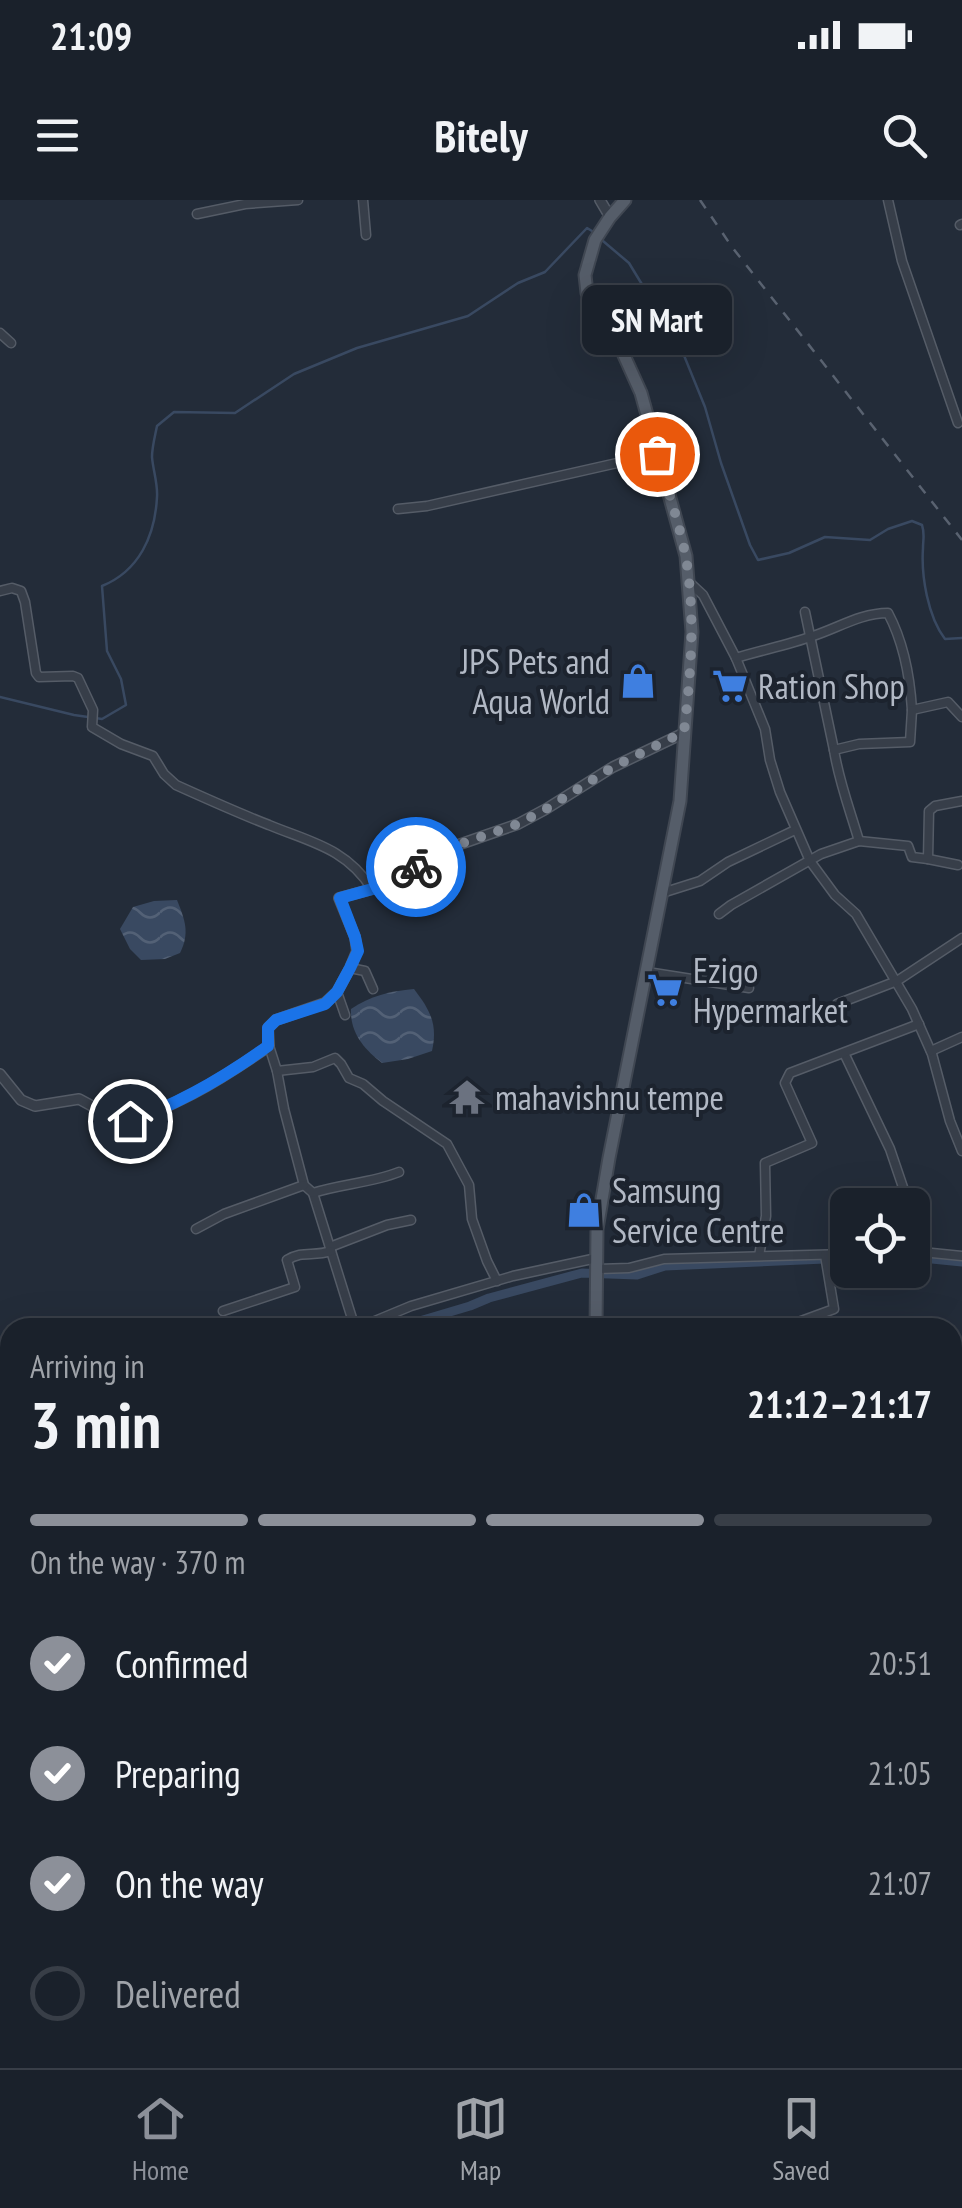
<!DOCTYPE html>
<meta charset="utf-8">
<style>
:root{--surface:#1a212b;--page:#272e37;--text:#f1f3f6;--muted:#9fa3a9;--line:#383e47;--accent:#8c9099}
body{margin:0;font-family:"PT Sans Narrow",sans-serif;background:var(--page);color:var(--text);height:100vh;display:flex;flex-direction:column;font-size:38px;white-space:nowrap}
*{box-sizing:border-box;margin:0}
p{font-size:32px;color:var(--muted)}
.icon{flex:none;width:55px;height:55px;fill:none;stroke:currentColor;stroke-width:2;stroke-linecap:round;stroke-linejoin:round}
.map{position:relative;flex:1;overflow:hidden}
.drawer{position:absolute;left:0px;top:1118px;width:962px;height:752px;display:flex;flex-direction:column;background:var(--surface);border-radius:30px 30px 0 0;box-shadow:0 10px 40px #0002,0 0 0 2px var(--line)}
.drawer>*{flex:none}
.controls{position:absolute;left:830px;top:988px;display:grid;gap:20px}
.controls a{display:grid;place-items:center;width:100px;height:100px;border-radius:15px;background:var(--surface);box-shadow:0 10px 40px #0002,0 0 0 2px var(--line);font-size:50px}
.pin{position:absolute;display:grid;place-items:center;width:85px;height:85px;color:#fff;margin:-42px;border:5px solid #fff;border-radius:50%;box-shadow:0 2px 10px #0007}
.courier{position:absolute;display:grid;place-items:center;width:100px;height:100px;margin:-50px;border:8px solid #1a73e8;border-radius:50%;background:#fff;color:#222;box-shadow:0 2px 12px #0007}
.bubble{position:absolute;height:70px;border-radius:15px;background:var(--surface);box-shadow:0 10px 40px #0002,0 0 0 2px var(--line);font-size:32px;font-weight:700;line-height:70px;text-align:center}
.summary em{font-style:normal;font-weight:700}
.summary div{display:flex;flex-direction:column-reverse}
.summary{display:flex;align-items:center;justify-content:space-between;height:170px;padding:0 30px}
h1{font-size:65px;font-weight:700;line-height:75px}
.bar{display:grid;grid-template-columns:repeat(4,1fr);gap:15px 10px;align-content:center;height:120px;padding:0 30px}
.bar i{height:12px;border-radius:8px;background:var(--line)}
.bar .on{background:var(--accent)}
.bar p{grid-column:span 4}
ol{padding:0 30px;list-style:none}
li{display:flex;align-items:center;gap:30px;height:110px}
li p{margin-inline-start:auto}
li .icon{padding:10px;border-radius:50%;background:var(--accent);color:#fff;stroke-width:4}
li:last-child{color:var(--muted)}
li i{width:55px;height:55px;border:5px solid var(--line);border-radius:50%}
.status{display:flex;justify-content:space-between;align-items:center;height:70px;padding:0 50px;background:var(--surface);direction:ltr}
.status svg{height:28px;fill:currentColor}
header{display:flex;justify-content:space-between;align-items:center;height:130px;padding:0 30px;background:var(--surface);font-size:45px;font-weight:700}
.dock{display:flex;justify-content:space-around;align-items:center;height:140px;border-top:2px solid var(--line);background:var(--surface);font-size:28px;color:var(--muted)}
.dock a{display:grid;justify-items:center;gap:5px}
.dock .on{color:var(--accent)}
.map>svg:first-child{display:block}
.water{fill:url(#water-waves)}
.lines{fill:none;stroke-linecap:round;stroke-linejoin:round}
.stream{stroke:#394961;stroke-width:2.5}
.canal{stroke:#394961;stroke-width:9}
.minor-casing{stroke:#555c67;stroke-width:11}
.tertiary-casing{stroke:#555c67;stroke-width:12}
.primary-casing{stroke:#404752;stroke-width:15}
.minor{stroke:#373e49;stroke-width:8}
.tertiary{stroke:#373e49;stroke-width:9}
.primary{stroke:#555d69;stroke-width:11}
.rail{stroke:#596270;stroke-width:2.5;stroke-dasharray:10 10;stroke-linecap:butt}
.done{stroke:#808894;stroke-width:10;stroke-dasharray:0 18}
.route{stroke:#1a73e8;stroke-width:12}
.labels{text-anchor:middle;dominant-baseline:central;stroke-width:8;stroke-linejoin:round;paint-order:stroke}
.poi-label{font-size:35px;fill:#b2b9c5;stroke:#1c232e;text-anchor:start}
</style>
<div class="status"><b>21:09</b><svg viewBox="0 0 49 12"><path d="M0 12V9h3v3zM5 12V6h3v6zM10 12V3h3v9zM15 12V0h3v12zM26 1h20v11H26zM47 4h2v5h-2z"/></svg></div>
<header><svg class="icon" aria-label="menu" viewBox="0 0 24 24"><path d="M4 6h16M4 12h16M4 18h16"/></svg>Bitely<svg class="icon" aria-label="search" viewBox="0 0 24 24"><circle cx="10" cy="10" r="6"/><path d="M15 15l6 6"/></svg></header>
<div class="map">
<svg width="962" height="1868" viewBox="0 0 962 1868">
<defs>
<pattern id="water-waves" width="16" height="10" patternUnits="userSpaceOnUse" patternTransform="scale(2.5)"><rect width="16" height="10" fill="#394961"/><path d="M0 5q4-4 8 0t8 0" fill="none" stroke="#536176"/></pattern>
</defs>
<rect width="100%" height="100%" fill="#232c39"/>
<g class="water">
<path d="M177 700C185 720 190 733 180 753L165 759 141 760 130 749 120 729 133 707 154 701Z"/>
<path d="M414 789C430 810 438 824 432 851L408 859 382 863C364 849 350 833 351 809 370 796 390 791 414 789Z"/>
<polygon points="962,1405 962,1519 953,1519 953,1406"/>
<polygon points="0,1483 10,1484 10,1630 0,1629"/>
</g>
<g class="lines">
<g class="stream">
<path d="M603 41 629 63 646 91 672 126 705 207 721 263 750 345 758 360 789 353 825 337 870 340 888 329 912 321 922 325C925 334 923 339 923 348 921 376 928 417 945 439L962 438"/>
<path d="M0 497 74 515 102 519 126 505 121 479 107 451 102 386C139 371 155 336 157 297 158 284 153 270 152 257 152 247 155 236 157 226L174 212 235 213 294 174 357 148 468 116 518 83 545 72 587 28 592 31"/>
</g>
<g class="canal">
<polyline points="912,1057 962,1062"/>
<polyline points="396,1128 470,1106 489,1098 582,1073 637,1075 665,1066 848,1058"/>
<polyline points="947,1860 959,1868"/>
</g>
<defs>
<g id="minor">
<polyline points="363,0 366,35"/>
<polyline points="888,0 902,61 958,223"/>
<polyline points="197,14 245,4 298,0"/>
<polyline points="960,25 962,24"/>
<polyline points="0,133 11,143"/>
<polyline points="398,309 427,306 657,254"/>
<polyline points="689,382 703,395 736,458 765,529 770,560 780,592 810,661 835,695 856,714 912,809 932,854 950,921 962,951"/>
<path d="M0 391 12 388 21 391 25 402 36 473 39 477 73 476 78 478 93 510 92 527 121 544 153 556 164 574 176 585C207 599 238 613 269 625 310 642 346 648 372 689"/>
<polyline points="805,412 834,550"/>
<path d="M736 458C762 450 788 445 813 436 838 428 861 413 888 413 904 443 910 477 912 510L948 502 962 517"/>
<path d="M859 641C850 610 839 582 834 550L859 544 910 542 912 510"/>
<polyline points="928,659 958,665"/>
<polyline points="662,693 700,681 728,662 795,630"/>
<polyline points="719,714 731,705 821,654 859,641 908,646 912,657 928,659 929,611 935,606 962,601"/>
<polyline points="350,768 365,771 373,789"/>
<polyline points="647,772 749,788"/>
<polyline points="337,792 345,815"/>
<polyline points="837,804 897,781 962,738"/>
<polyline points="269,846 277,871 284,909 304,985 313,993 355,1128"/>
<polyline points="931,851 962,837"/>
<polyline points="844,853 890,949 909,1005"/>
<polyline points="277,871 313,867 335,858 341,864 349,878 363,884 383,901 447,944 469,985 472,1019 487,1061 497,1081"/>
<path d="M313 993C341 984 371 983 399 972"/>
<polyline points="912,1014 922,1051"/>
<polyline points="196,1029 224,1014 304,985"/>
<polyline points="330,1047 387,1025 411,1020"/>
<polyline points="912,1051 962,1056"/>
<polyline points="759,1056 766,1016 765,963 812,943 785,883 790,873 919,824"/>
<polyline points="598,1069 629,1068 664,1059 848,1054"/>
<path d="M223 1111 295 1087 287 1060C303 1050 313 1057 331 1051"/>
<polyline points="358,1128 411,1106 513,1076 597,1058"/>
<polyline points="782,1128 834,1109 825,1055"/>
<polyline points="952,1174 962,1171"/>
<polyline points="0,1282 10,1280"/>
<polyline points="952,1663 962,1660"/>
<polyline points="0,1755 10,1737"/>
<polyline points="0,1762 0,1801"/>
<polyline points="171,1860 171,1868"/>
</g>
<g id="tertiary">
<polyline points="600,0 610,17"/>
<path d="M0 874 21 900 35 906 79 899 92 906 110 926C169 912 220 880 269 846L268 828 276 820 325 803 337 792 350 768 357 751 355 737 339 698 376 688 405 675 452 647 518 624 546 609 613 567 684 533"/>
<polyline points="952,1839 962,1845"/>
<polyline points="460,1860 460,1868"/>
</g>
<g id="primary">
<polyline points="596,1128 597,1029 609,958 680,601 692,432 686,356 641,193 618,142 596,110 587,93 585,75 595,40 610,17 625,0"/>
<polyline points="952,1325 962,1324"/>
</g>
</defs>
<use href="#minor" class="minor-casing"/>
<use href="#tertiary" class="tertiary-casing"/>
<use href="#primary" class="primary-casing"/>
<use href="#minor" class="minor"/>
<use href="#tertiary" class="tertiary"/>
<use href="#primary" class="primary"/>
<polyline class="rail" points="700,0 732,47 962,340"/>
</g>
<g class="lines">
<path class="done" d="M416 667 452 647 518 624 546 609 613 567 684 532C691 473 696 412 685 353 678 319 667 287 657 254"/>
<path class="route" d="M130 921C181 903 225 877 268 846V828L276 820 325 804 337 792 350 768 358 751 355 737 340 698 376 688 416 667"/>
</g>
<defs>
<symbol id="shop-bare" viewBox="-9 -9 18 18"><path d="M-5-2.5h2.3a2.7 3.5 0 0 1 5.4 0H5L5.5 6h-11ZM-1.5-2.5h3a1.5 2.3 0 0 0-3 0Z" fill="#3f7fe0" stroke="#1c232e" stroke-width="2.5" paint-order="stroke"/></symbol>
<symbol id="supermarket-bare" viewBox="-9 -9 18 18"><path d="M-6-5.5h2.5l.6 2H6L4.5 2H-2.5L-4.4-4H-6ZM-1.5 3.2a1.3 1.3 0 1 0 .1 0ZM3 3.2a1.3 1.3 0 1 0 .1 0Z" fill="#3f7fe0" stroke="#1c232e" stroke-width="2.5" paint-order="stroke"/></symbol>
<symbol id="temple-bare" viewBox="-9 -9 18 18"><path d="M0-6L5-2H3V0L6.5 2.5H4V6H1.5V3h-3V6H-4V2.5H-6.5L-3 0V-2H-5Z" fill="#6b7280" stroke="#1c232e" stroke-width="2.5" paint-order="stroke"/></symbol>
</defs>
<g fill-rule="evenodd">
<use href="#shop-bare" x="613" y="456" width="50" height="50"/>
<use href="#supermarket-bare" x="705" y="461" width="50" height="50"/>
<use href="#supermarket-bare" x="640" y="765" width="50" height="50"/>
<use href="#temple-bare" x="442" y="872" width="50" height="50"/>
<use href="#shop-bare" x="559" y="985" width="50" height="50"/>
</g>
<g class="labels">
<g class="poi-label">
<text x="610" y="461" text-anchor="end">JPS Pets and<tspan x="610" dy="40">Aqua World</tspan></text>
<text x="758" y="486">Ration Shop</text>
<text x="693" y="770">Ezigo<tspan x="693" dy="40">Hypermarket</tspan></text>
<text x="495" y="897">mahavishnu tempe</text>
<text x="612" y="990">Samsung<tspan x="612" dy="40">Service Centre</tspan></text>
</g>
</g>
</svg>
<div class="controls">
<a><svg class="icon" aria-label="locate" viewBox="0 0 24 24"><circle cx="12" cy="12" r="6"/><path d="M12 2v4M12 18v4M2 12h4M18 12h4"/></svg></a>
</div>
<div class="pin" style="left:657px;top:254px;background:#ea580c"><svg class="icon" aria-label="bag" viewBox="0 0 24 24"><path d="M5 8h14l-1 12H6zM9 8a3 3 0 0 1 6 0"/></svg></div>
<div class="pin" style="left:130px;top:921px;background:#1f2937"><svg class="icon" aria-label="home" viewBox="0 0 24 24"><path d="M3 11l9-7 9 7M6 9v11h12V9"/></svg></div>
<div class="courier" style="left:416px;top:667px"><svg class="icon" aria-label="bike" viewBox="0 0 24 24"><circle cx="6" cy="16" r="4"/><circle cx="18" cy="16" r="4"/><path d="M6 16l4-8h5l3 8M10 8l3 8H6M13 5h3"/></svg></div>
<div class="bubble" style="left:582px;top:85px;width:150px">SN Mart</div>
<section class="drawer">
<div class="summary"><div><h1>3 min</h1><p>Arriving in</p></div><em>21:12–21:17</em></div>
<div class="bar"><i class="on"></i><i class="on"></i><i class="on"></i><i></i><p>On the way · 370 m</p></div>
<ol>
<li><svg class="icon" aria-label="check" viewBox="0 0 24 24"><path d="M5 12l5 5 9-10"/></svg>Confirmed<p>20:51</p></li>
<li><svg class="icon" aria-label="check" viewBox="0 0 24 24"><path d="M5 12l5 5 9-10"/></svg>Preparing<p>21:05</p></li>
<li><svg class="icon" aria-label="check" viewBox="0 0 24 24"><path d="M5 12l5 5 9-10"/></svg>On the way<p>21:07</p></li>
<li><i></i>Delivered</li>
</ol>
</section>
</div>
<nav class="dock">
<a class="on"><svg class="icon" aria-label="home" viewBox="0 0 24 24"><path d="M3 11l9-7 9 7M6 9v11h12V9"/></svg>Home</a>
<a><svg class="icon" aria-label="map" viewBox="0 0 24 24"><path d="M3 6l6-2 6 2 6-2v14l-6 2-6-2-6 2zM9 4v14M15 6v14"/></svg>Map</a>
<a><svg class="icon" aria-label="saved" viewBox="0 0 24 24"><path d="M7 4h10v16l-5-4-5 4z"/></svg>Saved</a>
</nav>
